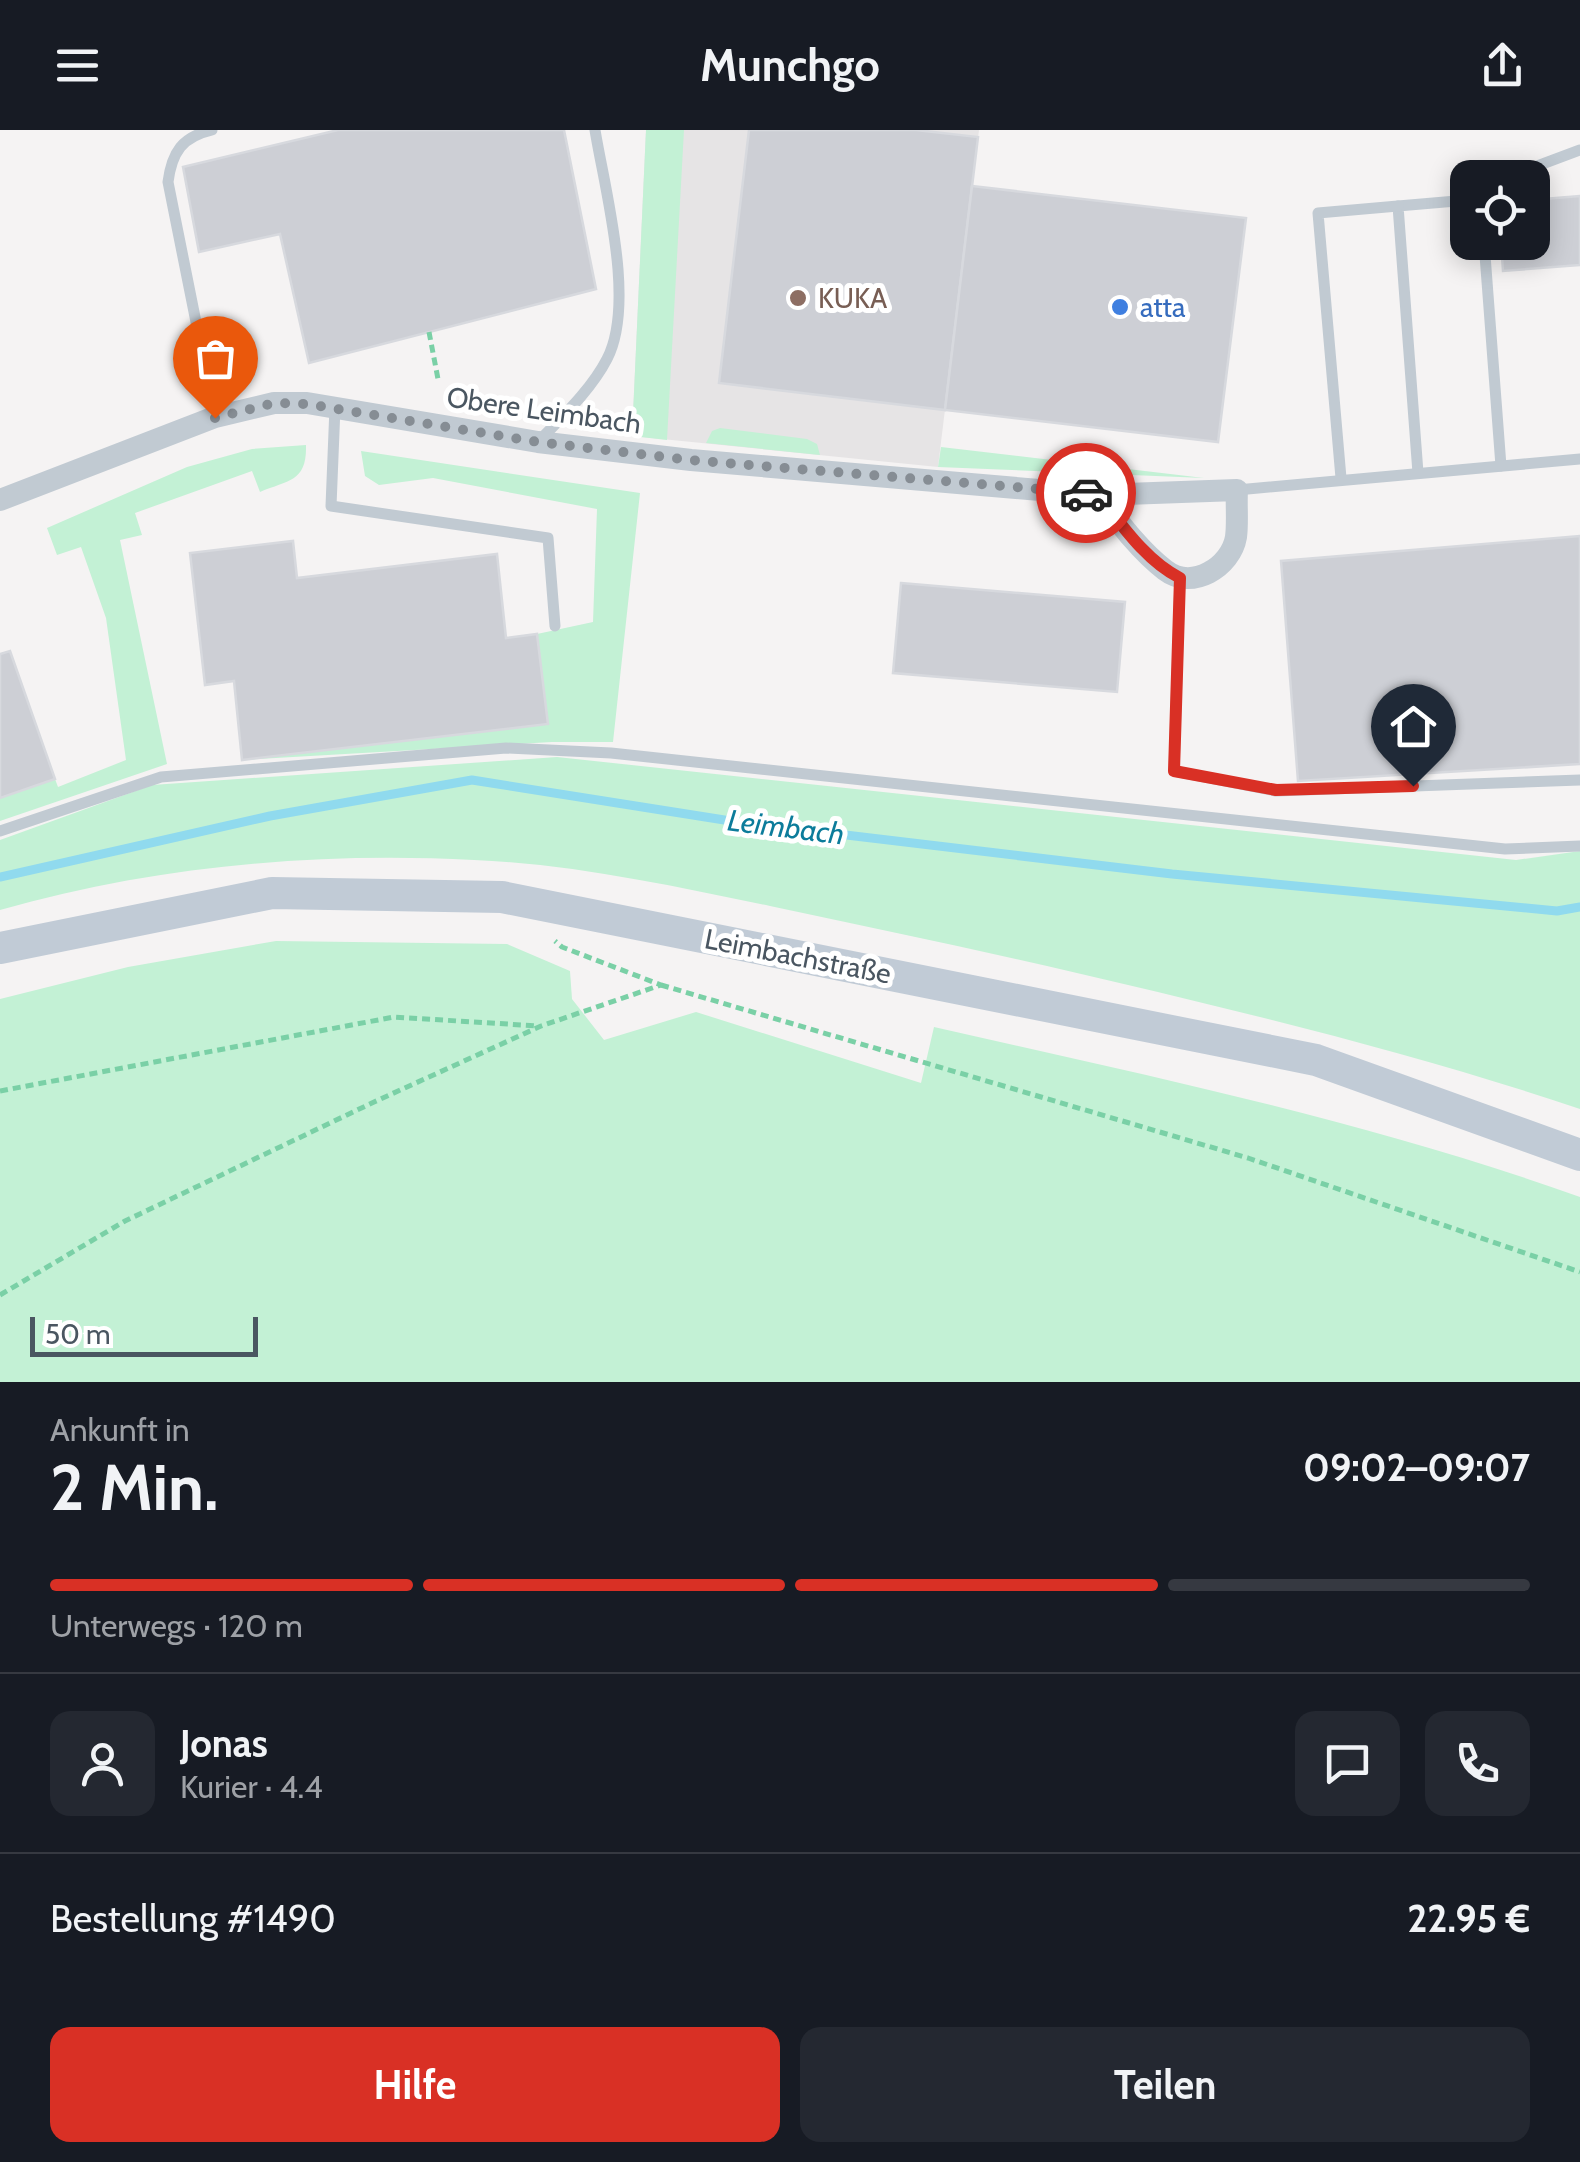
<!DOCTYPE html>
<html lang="de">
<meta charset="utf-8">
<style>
:root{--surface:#171b24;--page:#242831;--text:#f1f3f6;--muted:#9ea1a6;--line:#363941;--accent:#d93025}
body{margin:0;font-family:Cabin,sans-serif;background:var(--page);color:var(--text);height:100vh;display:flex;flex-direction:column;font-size:38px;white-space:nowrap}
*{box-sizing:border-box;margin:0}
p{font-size:32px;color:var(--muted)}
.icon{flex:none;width:55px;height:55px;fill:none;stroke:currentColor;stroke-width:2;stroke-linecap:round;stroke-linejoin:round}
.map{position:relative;height:1252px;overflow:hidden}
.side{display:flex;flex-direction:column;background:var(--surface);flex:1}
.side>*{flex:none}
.tools{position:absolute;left:1450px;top:30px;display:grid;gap:20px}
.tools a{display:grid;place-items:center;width:100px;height:100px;border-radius:20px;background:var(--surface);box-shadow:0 5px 25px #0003;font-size:50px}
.scale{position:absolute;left:30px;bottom:25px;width:228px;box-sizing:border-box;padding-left:10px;border:5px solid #4a5661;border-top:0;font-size:28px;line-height:35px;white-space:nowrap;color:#4a5661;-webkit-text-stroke:8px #fff;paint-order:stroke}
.pin{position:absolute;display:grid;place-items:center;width:85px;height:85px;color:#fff;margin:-102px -42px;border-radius:50% 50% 50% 0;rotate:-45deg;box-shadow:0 0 10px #0007}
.pin .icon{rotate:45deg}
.courier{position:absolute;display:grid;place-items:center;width:100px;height:100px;margin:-50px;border:8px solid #d93025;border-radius:50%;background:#fff;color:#222;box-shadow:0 2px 12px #0007}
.headline em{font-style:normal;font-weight:700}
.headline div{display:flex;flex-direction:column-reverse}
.headline{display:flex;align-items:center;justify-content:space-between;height:170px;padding:0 50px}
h1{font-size:65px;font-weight:700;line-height:75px}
.bar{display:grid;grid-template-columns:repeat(4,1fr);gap:15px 10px;align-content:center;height:120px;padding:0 50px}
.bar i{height:12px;border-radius:8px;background:var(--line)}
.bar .current{background:var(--accent)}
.bar p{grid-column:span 4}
.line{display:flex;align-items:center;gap:25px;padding:0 50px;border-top:2px solid var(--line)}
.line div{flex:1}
.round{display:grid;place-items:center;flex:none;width:105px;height:105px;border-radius:20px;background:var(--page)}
.primary-button{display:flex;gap:20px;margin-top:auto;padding:20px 50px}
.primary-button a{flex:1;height:115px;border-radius:20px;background:var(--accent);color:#fff;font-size:40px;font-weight:700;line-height:115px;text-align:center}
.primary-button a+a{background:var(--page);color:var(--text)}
header{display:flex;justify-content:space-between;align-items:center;height:130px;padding:0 50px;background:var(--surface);font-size:45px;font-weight:700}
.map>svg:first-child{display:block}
.education{fill:#e6e4e5}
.green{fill:#c3f1d5}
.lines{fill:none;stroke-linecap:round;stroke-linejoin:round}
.stream{stroke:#90daee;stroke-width:9}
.building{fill:#cdcfd5;stroke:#d7d9de;stroke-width:2.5}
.path{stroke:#7ad0a6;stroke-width:5;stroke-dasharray:8 5;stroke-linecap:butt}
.service{stroke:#c1cad2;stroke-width:11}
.minor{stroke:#c1cad2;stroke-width:22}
.secondary{stroke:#c1cbd6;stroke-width:32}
.done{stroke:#868d94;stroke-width:10;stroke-dasharray:0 18}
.route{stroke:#d93025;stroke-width:12}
.education-dot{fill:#8d6e63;stroke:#fff;stroke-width:4}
.shop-dot{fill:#3f7fe0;stroke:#fff;stroke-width:4}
.labels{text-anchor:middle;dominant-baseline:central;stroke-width:10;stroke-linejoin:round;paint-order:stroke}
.education-label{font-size:28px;fill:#785e54;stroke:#fff;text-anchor:start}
.shop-label{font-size:28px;fill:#366cbe;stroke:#fff;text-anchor:start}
.street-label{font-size:28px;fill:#4a5661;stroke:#fff}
.water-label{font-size:30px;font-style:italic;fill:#0c7c9b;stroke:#fff}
</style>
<header><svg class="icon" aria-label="menu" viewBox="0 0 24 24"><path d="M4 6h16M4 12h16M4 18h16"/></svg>Munchgo<svg class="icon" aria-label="share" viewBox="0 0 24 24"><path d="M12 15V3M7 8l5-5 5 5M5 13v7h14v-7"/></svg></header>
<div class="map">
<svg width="1580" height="1252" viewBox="0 0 1580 1252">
<rect width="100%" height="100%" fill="#f5f3f3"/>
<polygon class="education" points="646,0 979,0 938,337 632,306"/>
<g class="green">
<polygon points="646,0 684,0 667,310 632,306"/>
<polygon points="720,298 807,309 817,314 820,325 706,313 712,301"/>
<path d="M306 315C307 352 289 350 260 362L252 341 135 383 142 405 120 410 167 634 0 691V668L55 649 58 657 126 630 106 488 81 417 57 425 47 398 187 337 252 319Z"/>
<polygon points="941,317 1204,348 938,337"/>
<polygon points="361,321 640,363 613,612 552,612 242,630 547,594 537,504 593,492 597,379 433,348 379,355 365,346"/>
<path d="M557 627 1516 730 1580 721V979C1405 920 1227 878 1047 836 955 815 863 796 770 776 673 756 573 734 474 730 314 722 154 736 0 780V710L152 655Z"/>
<path d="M276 811 507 814 570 841 572 869 604 910 696 882 921 953 934 897C1150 946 1371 992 1580 1067V1252H0V869L128 837Z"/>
</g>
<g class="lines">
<polyline class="stream" points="0,747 270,686 472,650 737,692 1172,744 1557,781 1580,777"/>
</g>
<g class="building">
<polygon points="338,0 564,0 596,159 309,233 280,104 199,122 183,37"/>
<polygon points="749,0 916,0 978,7 945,280 719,253"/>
<polygon points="972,56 1246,88 1218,312 945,280"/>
<polygon points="1580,66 1580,135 1503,141 1501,112 1532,112 1532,70"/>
<polygon points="1580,406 1580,634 1298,651 1281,431"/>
<polygon points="293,411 297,448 497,424 506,508 537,504 548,594 242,630 234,551 205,555 190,423"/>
<polygon points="901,453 1125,472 1117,562 893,543"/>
<polygon points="10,521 55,649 0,668 0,524"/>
</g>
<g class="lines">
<g class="path">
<polyline points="429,202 438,249"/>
<polyline points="661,855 1248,1028 1580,1142"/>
<polyline points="0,961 394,887 538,896"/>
<polyline points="0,1165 125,1091 374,972 541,896 661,855 562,817 555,811"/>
</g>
<g class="service">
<path d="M212 0C182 7 172 22 168 52L215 287"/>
<polyline points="1505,48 1580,20"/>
<polyline points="1484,112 1501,336"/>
<polyline points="335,277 331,376 548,408 555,496"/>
<path d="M538 312C562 287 591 260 607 229 636 173 605 61 595 0"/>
<polyline points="1418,343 1398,76 1468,70"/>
<polyline points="1341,348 1318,83 1398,76"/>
<polyline points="1237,360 1580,329"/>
<polyline points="1180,448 1174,641 1276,661 1580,650"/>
<polyline points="0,701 161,647 506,618 611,623 1505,719 1580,716"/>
</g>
<path class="minor" d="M0 370 215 287 274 273H307L538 312 691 330 1098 365 1237 360C1236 375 1238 392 1236 407 1231 437 1192 461 1165 440 1139 420 1118 391 1098 365"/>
<polyline class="secondary" points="0,818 272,763 502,767 1316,930 1580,1025"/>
</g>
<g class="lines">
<polyline class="done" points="215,288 274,273 307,274 538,312 690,330 1086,363"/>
<path class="route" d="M1086 363 1098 365C1121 394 1146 431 1180 448L1174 641 1276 660 1413 656"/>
</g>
<circle class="education-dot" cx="798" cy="168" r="10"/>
<circle class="shop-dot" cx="1120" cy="177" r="10"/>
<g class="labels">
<g class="education-label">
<text x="818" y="168">KUKA</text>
</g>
<g class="shop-label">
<text x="1140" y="177">atta</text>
</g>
<g class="street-label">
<text transform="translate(544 280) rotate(8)">Obere Leimbach</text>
<text transform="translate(798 826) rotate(11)">Leimbachstraße</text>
</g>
<g class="water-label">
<text transform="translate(786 697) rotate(7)">Leimbach</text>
</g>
</g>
</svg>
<div class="tools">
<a><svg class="icon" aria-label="locate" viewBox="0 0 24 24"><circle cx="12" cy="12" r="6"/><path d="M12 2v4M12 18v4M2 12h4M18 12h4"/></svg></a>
</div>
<div class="scale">50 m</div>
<div class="pin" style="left:215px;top:288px;background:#ea580c"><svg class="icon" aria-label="bag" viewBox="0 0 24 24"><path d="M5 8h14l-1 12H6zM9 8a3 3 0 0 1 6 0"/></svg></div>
<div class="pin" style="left:1413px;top:656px;background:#1f2937"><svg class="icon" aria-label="home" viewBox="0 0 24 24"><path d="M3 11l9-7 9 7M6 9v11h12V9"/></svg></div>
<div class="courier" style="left:1086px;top:363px"><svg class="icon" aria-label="car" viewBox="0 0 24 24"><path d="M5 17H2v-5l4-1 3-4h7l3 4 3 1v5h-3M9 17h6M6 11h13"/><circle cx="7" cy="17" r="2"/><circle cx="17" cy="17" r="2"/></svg></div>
</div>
<section class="side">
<div class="headline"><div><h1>2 Min.</h1><p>Ankunft in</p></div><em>09:02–09:07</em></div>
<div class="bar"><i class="current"></i><i class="current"></i><i class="current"></i><i></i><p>Unterwegs · 120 m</p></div>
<div class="line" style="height:180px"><a class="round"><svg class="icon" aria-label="person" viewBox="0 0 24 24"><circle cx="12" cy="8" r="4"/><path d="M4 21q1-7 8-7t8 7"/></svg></a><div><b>Jonas</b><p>Kurier · 4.4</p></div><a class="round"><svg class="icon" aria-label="chat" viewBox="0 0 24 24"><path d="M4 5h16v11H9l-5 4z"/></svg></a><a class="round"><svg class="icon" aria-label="phone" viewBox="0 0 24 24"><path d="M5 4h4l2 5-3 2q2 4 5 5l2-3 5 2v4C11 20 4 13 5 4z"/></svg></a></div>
<div class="line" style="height:130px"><div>Bestellung #1490</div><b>22.95 €</b></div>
<div class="primary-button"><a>Hilfe</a><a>Teilen</a></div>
</section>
